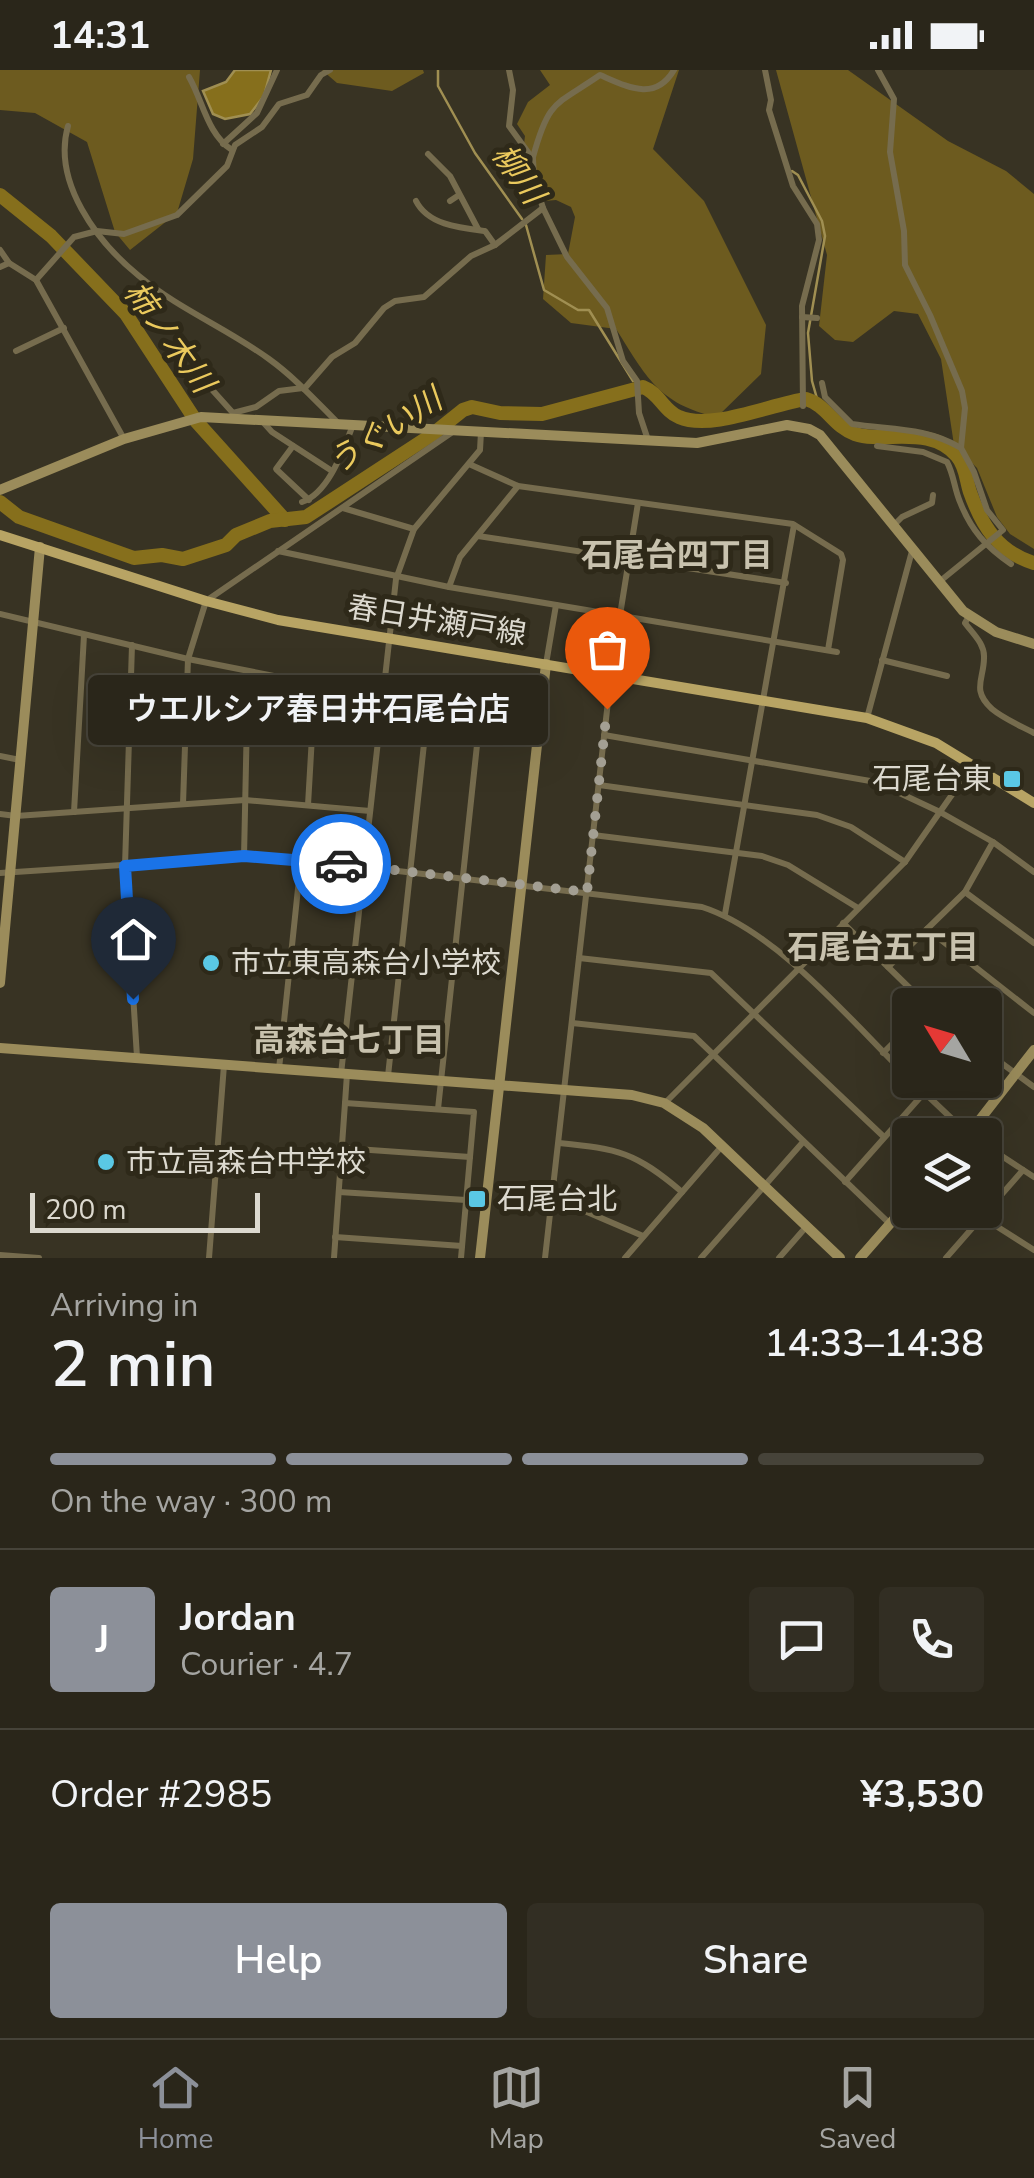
<!DOCTYPE html>
<meta charset="utf-8">
<style>
:root{--surface:#2a261a;--page:#322e23;--text:#f1f3f6;--muted:#a5a5a2;--line:#464339;--accent:#8c9099}
body{margin:0;font-family:"Nunito Sans","Noto Sans JP",sans-serif;background:var(--page);color:var(--text);height:100vh;display:flex;flex-direction:column;font-size:38px;white-space:nowrap}
*{box-sizing:border-box;margin:0}
p{font-size:32px;color:var(--muted)}
.icon{flex:none;width:55px;height:55px;fill:none;stroke:currentColor;stroke-width:2;stroke-linecap:round;stroke-linejoin:round}
.map{position:relative;height:1188px;overflow:hidden}
.sheet{display:flex;flex-direction:column;background:var(--surface);flex:1}
.sheet>*{flex:none}
.needle{width:65px;rotate:308deg}
.buttons{position:absolute;left:892px;top:918px;display:grid;gap:20px}
.buttons a{display:grid;place-items:center;width:110px;height:110px;border-radius:10px;background:var(--surface);box-shadow:0 10px 40px #0002,0 0 0 2px var(--line);font-size:50px}
.scale{position:absolute;left:30px;bottom:25px;width:230px;box-sizing:border-box;padding-left:10px;border:5px solid #dcd9cf;border-top:0;font-size:28px;line-height:35px;white-space:nowrap;color:#dcd9cf;-webkit-text-stroke:8px #2e2919;paint-order:stroke}
.pin{position:absolute;display:grid;place-items:center;width:85px;height:85px;color:#fff;margin:-102px -42px;border-radius:50% 50% 50% 0;rotate:-45deg;box-shadow:0 0 10px #0007}
.pin .icon{rotate:45deg}
.courier{position:absolute;display:grid;place-items:center;width:100px;height:100px;margin:-50px;border:8px solid #1a73e8;border-radius:50%;background:#fff;color:#222;box-shadow:0 2px 12px #0007}
.bubble{position:absolute;height:70px;border-radius:10px;background:var(--surface);box-shadow:0 10px 40px #0002,0 0 0 2px var(--line);font-size:32px;font-weight:600;line-height:70px;text-align:center}
.overview em{font-style:normal;font-weight:600}
.overview div{display:flex;flex-direction:column-reverse}
.overview{display:flex;align-items:center;justify-content:space-between;height:170px;padding:0 50px}
h1{font-size:65px;font-weight:600;line-height:75px}
.bar{display:grid;grid-template-columns:repeat(4,1fr);gap:15px 10px;align-content:center;height:120px;padding:0 50px}
.bar i{height:12px;border-radius:8px;background:var(--line)}
.bar .selected{background:var(--accent)}
.bar p{grid-column:span 4}
.line{display:flex;align-items:center;gap:25px;padding:0 50px;border-top:2px solid var(--line)}
.line div{flex:1}
.round{display:grid;place-items:center;flex:none;width:105px;height:105px;border-radius:10px;background:var(--page)}
.button{display:flex;gap:20px;margin-top:auto;padding:20px 50px}
.button a{flex:1;height:115px;border-radius:10px;background:var(--accent);color:#fff;font-size:40px;font-weight:600;line-height:115px;text-align:center}
.button a+a{background:var(--page);color:var(--text)}
.status{display:flex;justify-content:space-between;align-items:center;height:70px;padding:0 50px;background:var(--surface);direction:ltr}
.status svg{height:28px;fill:currentColor}
.dock{display:flex;justify-content:space-around;align-items:center;height:140px;border-top:2px solid var(--line);background:var(--surface);font-size:28px;color:var(--muted)}
.dock a{display:grid;justify-items:center;gap:5px}
.dock .selected{color:var(--accent)}
.map>svg:first-child{display:block}
.green{fill:#604c00}
.forest{fill:#6d5b1f}
.water{fill:#866f1c;stroke:#a08f52;stroke-width:2.5}
.lines{fill:none;stroke-linecap:round;stroke-linejoin:round}
.stream{stroke:#a08f52;stroke-width:2.5}
.river{stroke:#866f1c;stroke-width:14}
.street{stroke:#766c4e;stroke-width:6}
.secondary{stroke:#9b8c5b;stroke-width:10}
.primary{stroke:#b8a464;stroke-width:10}
.done{stroke:#a39f93;stroke-width:10;stroke-dasharray:0 18}
.route{stroke:#1a73e8;stroke-width:12}
.poi-dot{fill:#5ac8e5;stroke:#2e2919;stroke-width:4}
.labels{text-anchor:middle;dominant-baseline:central;stroke-width:10;stroke-linejoin:round;paint-order:stroke}
.street-label{font-size:30px;fill:#dcd9cf;stroke:#2e2919}
.poi-label{font-size:30px;fill:#dcd9cf;stroke:#2e2919;text-anchor:start}
.water-label{font-size:32px;font-style:italic;fill:#eac95d;stroke:#2e2919}
.neighbourhood-label{font-size:32px;font-weight:bold;fill:#c8c2ae;stroke:#2e2919}
</style>
<div class="status"><b>14:31</b><svg viewBox="0 0 49 12"><path d="M0 12V9h3v3zM5 12V6h3v6zM10 12V3h3v9zM15 12V0h3v12zM26 1h20v11H26zM47 4h2v5h-2z"/></svg></div>
<div class="map">
<svg width="1034" height="1188" viewBox="0 0 1034 1188">
<rect width="100%" height="100%" fill="#383323"/>
<polygon class="green" points="253,605 309,616 308,668 250,662 251,607"/>
<g class="forest">
<polygon points="0,0 200,0 193,89 177,143 130,180 115,162 87,72 35,43 0,40"/>
<polygon points="322,0 423,0 424,3 392,21 337,13"/>
<path d="M540 0H679L653 79 704 131 766 255 761 304 717 347C658 334 646 306 616 259L571 253 543 229 546 185 568 184 575 147 571 137 556 130 534 132 520 105 525 66 517 54 528 32 550 15Z"/>
<polygon points="776,0 848,0 948,71 1006,101 1034,124 1034,479 1010,464 997,447 977,398 954,375 941,289 918,244 894,241 853,272 835,270 819,256 827,185"/>
</g>
<polygon class="water" points="235,0 271,0 264,26 250,44 225,49 213,44 203,21 226,12"/>
<g class="lines">
<g class="stream">
<polyline points="438,0 438,16 475,83 522,149"/>
<polyline points="792,101 798,105 822,151 825,166 808,263 812,311 818,332"/>
<polyline points="526,155 544,220 578,240 589,240 633,311"/>
</g>
<g class="river">
<polyline points="0,125 51,166 126,244 196,351 285,450"/>
<path d="M0 432 19 447 134 488 162 485 183 489 226 475 236 465 270 451 306 447 433 364 463 340 472 337 500 343 542 344 643 317C659 323 664 341 679 347 711 361 771 334 806 329 827 335 834 357 855 364 885 374 930 354 957 386 966 396 966 410 970 422 982 456 998 482 1034 493"/>
</g>
<g class="street">
<polyline points="509,0 513,20 509,56 533,89 534,109 543,138 567,187 607,238 623,291 637,311 639,343 648,370"/>
<polyline points="765,0 771,30 769,40 793,116 817,154 819,170 802,236 803,336"/>
<polyline points="878,0 894,29 890,82 904,161 905,195 930,245 962,321 965,338 961,378 974,402 987,440 1003,460 939,512"/>
<path d="M189 7C203 31 207 64 232 80"/>
<path d="M68 56C52 112 97 172 139 206 179 239 228 259 269 289 294 307 315 330 337 352"/>
<polyline points="223,74 257,43 277,0"/>
<polyline points="428,84 450,106 478,159"/>
<path d="M533 87C549 29 555 36 600 5 628 17 655 32 674 0"/>
<path d="M416 131C428 155 460 158 485 161L495 175"/>
<polyline points="450,131 459,125"/>
<polyline points="0,180 9,193"/>
<polyline points="0,197 9,193 36,210 124,369"/>
<polyline points="36,210 74,167 97,161 124,164 177,145 227,96 235,75 262,57 279,34 307,25 321,5 330,0"/>
<polyline points="802,247 817,248"/>
<polyline points="16,281 64,258"/>
<polyline points="198,304 233,343 256,337 279,321 303,318"/>
<path d="M822 313 825 327 852 354C890 360 926 357 961 378"/>
<polyline points="304,319 332,287 355,273 384,238 395,231 424,227 471,186 495,175 543,138"/>
<polyline points="262,351 272,362 332,401"/>
<polyline points="293,376 276,399 309,430"/>
<path d="M877 376 923 382 947 392C954 405 954 418 960 432 971 460 986 477 1011 494"/>
<polyline points="469,394 518,416 793,454 841,484 843,490 828,580"/>
<path d="M302 432C329 423 343 380 353 355"/>
<polyline points="343,438 414,459"/>
<polyline points="894,455 902,447 932,433 933,425"/>
<polyline points="478,466 786,513"/>
<polyline points="278,481 449,517 837,582"/>
<polyline points="449,517 460,487 518,416"/>
<polyline points="0,544 188,589 539,658"/>
<polyline points="620,545 638,433"/>
<path d="M969 546 965 553C973 564 985 574 984 588 984 609 971 620 992 639 1004 649 1021 656 1034 663"/>
<polyline points="132,575 125,796 137,987"/>
<polyline points="882,590 947,606"/>
<polyline points="546,594 556,535"/>
<polyline points="867,648 912,481"/>
<polyline points="604,665 876,712 940,742 993,772 1034,802"/>
<polyline points="0,686 20,690"/>
<polyline points="599,715 817,745 851,757 905,792"/>
<polyline points="183,734 188,589 206,531 454,361"/>
<polyline points="308,735 315,615"/>
<polyline points="74,742 84,565"/>
<polyline points="0,744 16,746 245,730 370,741"/>
<polyline points="593,765 762,786 788,795 858,838"/>
<polyline points="244,787 248,601"/>
<path d="M0 803 244 787 364 797 702 837C777 861 853 953 910 1009"/>
<polyline points="965,822 1034,873"/>
<polyline points="725,844 794,455"/>
<polyline points="843,853 927,935"/>
<polyline points="927,859 1034,943"/>
<polyline points="579,888 711,903 884,1067"/>
<polyline points="888,897 965,822 993,772"/>
<polyline points="572,953 694,966 890,1154"/>
<polyline points="985,981 1034,1017"/>
<polyline points="883,983 910,956"/>
<polyline points="279,999 301,790"/>
<polyline points="341,1004 396,509 414,459 480,380 481,362"/>
<polyline points="388,1006 428,637"/>
<polyline points="911,1010 968,1064"/>
<polyline points="345,1033 347,1004"/>
<polyline points="665,1033 905,792 972,696"/>
<polyline points="438,1039 480,647"/>
<path d="M559 1073C619 1079 635 1082 682 1122"/>
<polyline points="985,1075 1034,1107"/>
<polyline points="342,1078 470,1087"/>
<polyline points="845,1112 924,1023"/>
<polyline points="339,1122 466,1130"/>
<polyline points="552,1127 643,1166"/>
<polyline points="982,1147 1034,1180"/>
<polyline points="335,1167 462,1176"/>
<polyline points="0,1185 39,1188"/>
<polyline points="209,1188 224,995"/>
<polyline points="334,1188 345,1033 474,1042 461,1188"/>
<polyline points="545,1188 611,605"/>
<polyline points="625,1188 722,1076"/>
<polyline points="701,1188 803,1072"/>
<polyline points="779,1188 806,1157"/>
<polyline points="946,1188 1023,1100"/>
</g>
<g class="secondary">
<polyline points="0,420 124,369 201,347 697,373 787,355 809,359 820,365 963,541 996,562 1034,574"/>
<polyline points="0,913 40,477"/>
<polyline points="0,978 632,1025 664,1033 703,1058 840,1188"/>
<polyline points="968,1065 1034,980"/>
<polyline points="480,1188 546,594"/>
<polyline points="860,1188 910,1131"/>
</g>
<polyline class="primary" points="0,465 206,531 278,550 867,648 936,673 1034,733"/>
</g>
<g class="lines">
<polyline class="done" points="341,794 587,822 607,639"/>
<polyline class="route" points="133,929 125,796 244,786 341,794"/>
</g>
<g class="poi-dot">
<rect x="1002" y="699" width="20" height="20" rx="5"/>
<circle cx="211" cy="893" r="10"/>
<circle cx="106" cy="1092" r="10"/>
<rect x="467" y="1119" width="20" height="20" rx="5"/>
</g>
<g class="labels">
<g class="street-label">
<text transform="translate(437 551) rotate(9)">春日井瀬戸線</text>
</g>
<g class="poi-label">
<text x="992" y="709" text-anchor="end">石尾台東</text>
<text x="231" y="893">市立東高森台小学校</text>
<text x="126" y="1092">市立高森台中学校</text>
<text x="497" y="1129">石尾台北</text>
</g>
<g class="water-label">
<text transform="translate(518 104) rotate(55)">柳川</text>
<text transform="translate(169 267) rotate(54)">柿ノ木川</text>
<text transform="translate(385 361) rotate(-33)">うぐい川</text>
</g>
<g class="neighbourhood-label">
<text x="677" y="485">石尾台四丁目</text>
<text x="883" y="877">石尾台五丁目</text>
<text x="349" y="970">高森台七丁目</text>
</g>
</g>
</svg>
<div class="buttons">
<a><svg class="needle" viewBox="-14 -14 28 28"><path d="M0-13l5 13h-10z" fill="#e53935"/><path d="M0 13l5-13h-10z" fill="#a5a5a2"/></svg></a>
<a><svg class="icon" aria-label="layers" viewBox="0 0 24 24"><path d="M12 4l9 5-9 5-9-5zM3 14l9 5 9-5"/></svg></a>
</div>
<div class="scale">200 m</div>
<div class="pin" style="left:607px;top:639px;background:#ea580c"><svg class="icon" aria-label="bag" viewBox="0 0 24 24"><path d="M5 8h14l-1 12H6zM9 8a3 3 0 0 1 6 0"/></svg></div>
<div class="pin" style="left:133px;top:929px;background:#1f2937"><svg class="icon" aria-label="home" viewBox="0 0 24 24"><path d="M3 11l9-7 9 7M6 9v11h12V9"/></svg></div>
<div class="courier" style="left:341px;top:794px"><svg class="icon" aria-label="car" viewBox="0 0 24 24"><path d="M5 17H2v-5l4-1 3-4h7l3 4 3 1v5h-3M9 17h6M6 11h13"/><circle cx="7" cy="17" r="2"/><circle cx="17" cy="17" r="2"/></svg></div>
<div class="bubble" style="left:88px;top:605px;width:460px">ウエルシア春日井石尾台店</div>
</div>
<section class="sheet">
<div class="overview"><div><h1>2 min</h1><p>Arriving in</p></div><em>14:33–14:38</em></div>
<div class="bar"><i class="selected"></i><i class="selected"></i><i class="selected"></i><i></i><p>On the way · 300 m</p></div>
<div class="line" style="height:180px"><b class="round" style="background:var(--accent);color:#fff">J</b><div><b>Jordan</b><p>Courier · 4.7</p></div><a class="round"><svg class="icon" aria-label="chat" viewBox="0 0 24 24"><path d="M4 5h16v11H9l-5 4z"/></svg></a><a class="round"><svg class="icon" aria-label="phone" viewBox="0 0 24 24"><path d="M5 4h4l2 5-3 2q2 4 5 5l2-3 5 2v4C11 20 4 13 5 4z"/></svg></a></div>
<div class="line" style="height:130px"><div>Order #2985</div><b>¥3,530</b></div>
<div class="button"><a>Help</a><a>Share</a></div>
</section>
<nav class="dock">
<a class="selected"><svg class="icon" aria-label="home" viewBox="0 0 24 24"><path d="M3 11l9-7 9 7M6 9v11h12V9"/></svg>Home</a>
<a><svg class="icon" aria-label="map" viewBox="0 0 24 24"><path d="M3 6l6-2 6 2 6-2v14l-6 2-6-2-6 2zM9 4v14M15 6v14"/></svg>Map</a>
<a><svg class="icon" aria-label="saved" viewBox="0 0 24 24"><path d="M7 4h10v16l-5-4-5 4z"/></svg>Saved</a>
</nav>
